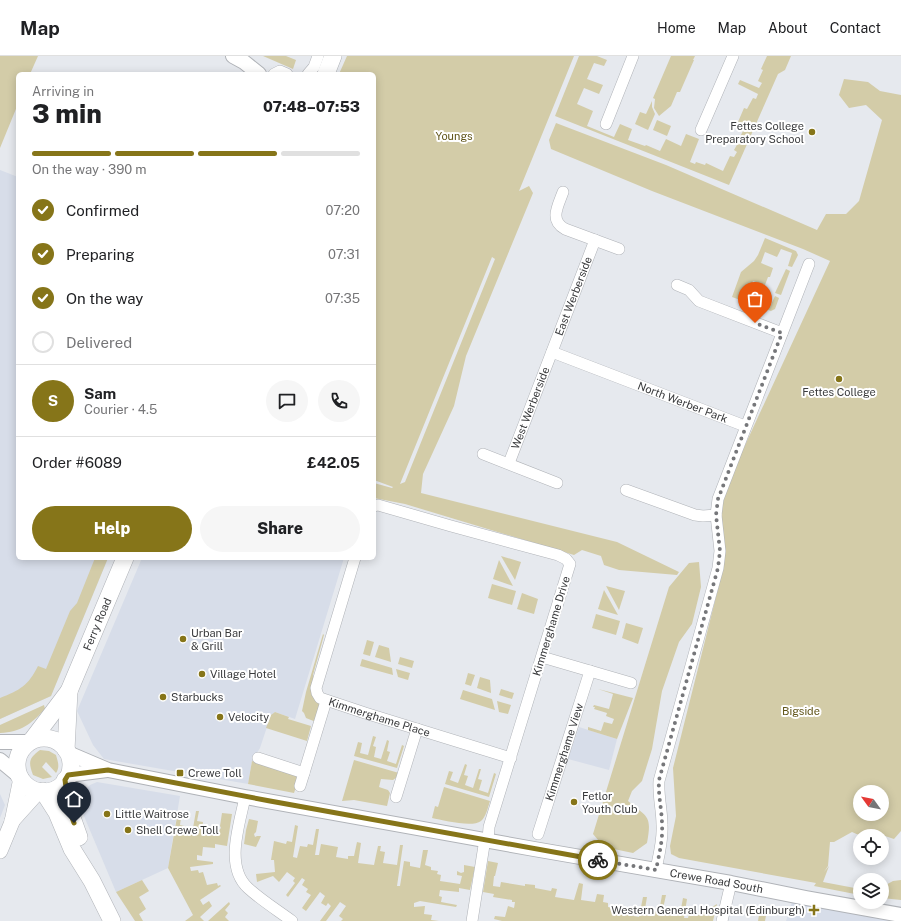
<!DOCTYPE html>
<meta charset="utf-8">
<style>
:root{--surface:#fff;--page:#f6f6f6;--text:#202124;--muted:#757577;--line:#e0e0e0;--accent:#867519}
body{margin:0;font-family:"Public Sans",sans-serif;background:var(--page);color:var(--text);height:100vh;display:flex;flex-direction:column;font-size:15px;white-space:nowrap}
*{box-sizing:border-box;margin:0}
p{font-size:13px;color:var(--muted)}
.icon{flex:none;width:22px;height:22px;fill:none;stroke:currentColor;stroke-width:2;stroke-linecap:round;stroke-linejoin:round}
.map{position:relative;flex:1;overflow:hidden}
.side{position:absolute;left:16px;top:16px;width:360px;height:488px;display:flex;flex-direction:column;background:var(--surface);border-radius:6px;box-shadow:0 2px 10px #0003}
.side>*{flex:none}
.needle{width:26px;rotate:303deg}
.controls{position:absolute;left:853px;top:729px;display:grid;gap:8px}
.controls a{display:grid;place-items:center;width:36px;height:36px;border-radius:50%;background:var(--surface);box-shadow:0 2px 10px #0003;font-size:20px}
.pin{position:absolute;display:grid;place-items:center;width:34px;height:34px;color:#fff;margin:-41px -17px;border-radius:50% 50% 50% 0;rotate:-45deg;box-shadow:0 0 4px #0007}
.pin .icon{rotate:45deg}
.courier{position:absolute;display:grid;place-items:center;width:40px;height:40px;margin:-20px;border:3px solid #867519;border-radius:50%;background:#fff;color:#222;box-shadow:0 1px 5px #0007}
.headline em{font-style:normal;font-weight:800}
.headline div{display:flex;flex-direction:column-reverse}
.headline{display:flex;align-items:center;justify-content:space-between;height:68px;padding:0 16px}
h1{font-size:26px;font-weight:800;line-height:30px}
.bar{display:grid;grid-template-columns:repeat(4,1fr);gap:6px 4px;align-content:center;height:48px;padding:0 16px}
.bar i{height:5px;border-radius:3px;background:var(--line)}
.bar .current{background:var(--accent)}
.bar p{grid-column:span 4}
.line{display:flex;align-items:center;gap:10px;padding:0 16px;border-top:1px solid var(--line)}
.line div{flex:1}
.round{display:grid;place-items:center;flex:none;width:42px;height:42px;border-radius:21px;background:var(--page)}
ol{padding:0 16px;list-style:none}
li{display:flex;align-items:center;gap:12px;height:44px}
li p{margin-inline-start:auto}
li .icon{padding:4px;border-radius:50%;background:var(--accent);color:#fff;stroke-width:4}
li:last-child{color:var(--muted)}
li i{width:22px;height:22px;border:2px solid var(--line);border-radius:50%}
.button{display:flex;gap:8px;margin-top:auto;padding:8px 16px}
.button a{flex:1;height:46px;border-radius:24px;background:var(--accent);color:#fff;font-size:16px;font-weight:800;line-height:46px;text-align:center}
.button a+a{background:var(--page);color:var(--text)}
header{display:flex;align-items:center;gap:24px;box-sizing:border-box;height:56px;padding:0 20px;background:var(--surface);border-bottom:1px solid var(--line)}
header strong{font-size:19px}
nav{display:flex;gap:22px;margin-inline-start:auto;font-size:14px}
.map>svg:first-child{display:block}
.built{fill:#d7dde9}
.green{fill:#d3cca8;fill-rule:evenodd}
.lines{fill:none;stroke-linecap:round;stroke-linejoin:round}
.minor-casing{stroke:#b0b3b8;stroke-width:12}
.tertiary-casing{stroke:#b0b3b8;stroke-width:16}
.secondary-casing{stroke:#b0b3b8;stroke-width:16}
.primary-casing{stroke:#b0b3b8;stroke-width:18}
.minor{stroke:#fff;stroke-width:11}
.tertiary{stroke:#fff;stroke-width:14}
.secondary{stroke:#fff;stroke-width:15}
.primary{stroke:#fff;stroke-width:17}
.done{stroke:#76777a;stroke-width:4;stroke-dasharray:0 7.2}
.route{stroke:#867519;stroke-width:5}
.poi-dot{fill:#867519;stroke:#fff;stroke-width:1.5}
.labels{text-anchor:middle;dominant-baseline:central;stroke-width:4;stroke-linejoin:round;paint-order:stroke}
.poi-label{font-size:11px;fill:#393a3c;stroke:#fff;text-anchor:start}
.park-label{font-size:11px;fill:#5f5317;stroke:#fff}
.street-label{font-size:11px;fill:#393a3c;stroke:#fff}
</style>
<header>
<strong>Map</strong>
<nav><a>Home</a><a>Map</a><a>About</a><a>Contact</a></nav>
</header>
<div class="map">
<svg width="901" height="865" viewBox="0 0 901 865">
<rect width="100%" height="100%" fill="#e6e9ee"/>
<g class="built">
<polygon points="0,114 18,121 18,502 108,502 51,640 0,663"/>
<polygon points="142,502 344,502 295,663 275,656 271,659 260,692 252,705 248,728 104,703 93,689 77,655"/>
<polygon points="579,671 617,683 609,714 568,703"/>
<polygon points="97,726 180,740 168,812 116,836 81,753 80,748 81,738 90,729"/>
<polygon points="0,738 5,749 0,762"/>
<polygon points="792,846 901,865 786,865"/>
</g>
<g class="green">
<polygon points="0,0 38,0 30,18 18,18 18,48 0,92"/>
<polygon points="263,0 286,0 296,4 293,13"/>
<path d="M347 0H574L519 135 529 130 533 137 466 300 454 350 423 418 421 437 617 486 679 516 677 519 619 514 604 509 601 500 582 494 574 499 405 448 374 442V427L392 432 393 431 374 424V18H339ZM492 201 495 203 405 426 400 428Z"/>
<polygon points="579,0 597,0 607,4 604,10 594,7 587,23 603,29 599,38 584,32 577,48 593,55 587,70 614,81 620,68 632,73 628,84 645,90 646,89 660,95 666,83 681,90 686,78 699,83 690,106 695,108 696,106 705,109 706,107 723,115 730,100 734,101 737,96 734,94 738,87 739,87 741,84 739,83 743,75 745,76 747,70 738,66 744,52 747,53 753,42 756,43 758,38 738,28 740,24 759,32 762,27 758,25 763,14 761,13 767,0 791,0 785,14 778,18 729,129 555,60"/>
<polygon points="671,0 695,0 693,4 694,4 680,36 677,36 671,50 659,60 654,52 655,43 653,42"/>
<path d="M844 23 868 26 880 35 901 39V775L894 783 879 778 873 780H861L852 776 834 786H830L828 810 824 816 829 810 823 826 860 833V839L814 830 816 827 679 802 671 798 670 790 676 760 673 712 724 509 721 466 723 437 830 205 803 193 652 135 551 93 549 84 556 67 666 109 817 174 826 158H846L859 145 882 64 866 49 849 52 839 39ZM860 736H882V758H860Z"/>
<polygon points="652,45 652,51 655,58 648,74 635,68 640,56 646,58"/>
<polygon points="657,64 671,70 667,80 653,74"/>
<polygon points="765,182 796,195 798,199 792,211 788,210 792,197 781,193 777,201 765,196 761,207 773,212 770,221 768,221 765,229 753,225 749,236 761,241 759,246 770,251 775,240 779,242 775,253 771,255 732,241 741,216 754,205 758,199"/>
<polygon points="786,213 790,215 781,239 775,237"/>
<polygon points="501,500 521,506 515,524"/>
<path d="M95 502H108L51 640 0 663V642C20 634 28 630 38 610L46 613 70 555 77 547Z"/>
<polygon points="499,504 513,530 493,523"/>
<path d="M699 506 701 531 692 568 679 586 662 635 652 693 642 725 632 735 628 745C648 762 652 759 647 787L633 797 604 791 593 778 669 531 689 507Z"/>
<polygon points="492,528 516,535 512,549 488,542"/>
<polygon points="606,530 625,535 619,554"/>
<polygon points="604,534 618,559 598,553"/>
<polygon points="522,537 538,543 534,558 517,553"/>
<polygon points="596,558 620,565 616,579 592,572"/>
<polygon points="626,567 643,572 638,588 622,582"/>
<polygon points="323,578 324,579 313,619 321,648 316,666 306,662 304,657 302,655 306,636"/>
<polygon points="367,584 374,586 370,600 363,598"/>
<polygon points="379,589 389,592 391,606 375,601"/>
<polygon points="400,601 414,605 412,612 398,608"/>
<polygon points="362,603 392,612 393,619 360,610"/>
<polygon points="396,613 410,617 408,624 398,621"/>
<polygon points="468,617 475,619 471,630 465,628"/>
<polygon points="480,621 490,624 491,637 477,632"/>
<polygon points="501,633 514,637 512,643 499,639"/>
<polygon points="598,633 633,642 617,683 588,674 588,671 601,675 604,666 612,668 614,663 606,660 607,657 594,653 595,651 593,651 594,649 609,653 613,638"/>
<polygon points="463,634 492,643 495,654 460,643"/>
<polygon points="497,645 511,649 508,658 499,656"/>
<path d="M44 649 45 653C31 668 21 676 0 677V669Z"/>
<polygon points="275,656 289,661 288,663 311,670 307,685 266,672 271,659"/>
<polygon points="373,680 376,681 373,690 376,691 374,701 381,703 387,684 389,685 387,695 390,696 387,705 396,708 402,689 404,690 397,712 354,700 358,686 362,687 360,697 368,699"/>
<path d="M40 694 49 695 56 699C58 706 60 711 56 717L46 706 42 711 52 721 43 723 33 719C28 706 29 702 40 694Z"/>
<polygon points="354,704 399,717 397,721 393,724 381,723 379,731 388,734 390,737 387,750 354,744 342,745"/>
<polygon points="252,705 296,719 298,725 294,737 248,728"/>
<polygon points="465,708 467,709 464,719 468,720 465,729 473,732 479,713 481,713 478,723 482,724 479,734 488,737 494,717 496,718 489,741 445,728 449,715 453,716 450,724 458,727"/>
<path d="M444 731 490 745C488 751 486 761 481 765 472 772 443 764 432 762L435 750 438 751Z"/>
<polygon points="196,755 199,755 197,765 203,766 202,773 214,775 214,772 219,774 221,772 220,770 222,757 232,758 227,790 215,788 215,792 203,791 202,800 197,799 197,804 213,806 213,808 190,811 191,815 198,814 199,817 203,816 207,829 217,827 218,830 220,829 221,830 200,844 203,849 209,845 212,850 200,861 204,865 185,865 193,859 168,812 177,761 181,762 180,769 193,772"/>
<polygon points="249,763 258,765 256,776 254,778 255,781 257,780 261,780 256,791 244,788 246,774"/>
<polygon points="295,769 298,770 293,801 297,802 300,790 307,791 308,788 313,789 316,773 319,773 315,799 319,799 321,788 338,791 336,801 348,803 348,800 354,800 357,786 361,787 358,807 374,809 378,790 381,790 380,795 385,796 383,807 397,809 400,789 403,789 397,830 400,830 404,805 410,806 410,810 420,812 423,794 428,794 425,809 431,811 431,814 438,815 437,818 441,819 440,825 460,828 462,820 457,819 457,815 461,817 464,816 464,809 475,811 470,834 459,832 459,836 440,834 439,840 442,841 441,846 457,849 456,851 420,845 414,847 414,851 425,850 424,858 432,859 431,864 439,865 341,865 343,863 339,860 346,850 340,846 326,865 320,865 331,850 328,847 326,850 321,847 325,840 320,836 306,855 302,852 311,839 306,836 308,833 302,829 305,824 302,822 288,841 286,839 295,827 293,825 295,822 287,816 279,826 273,820 257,826 256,818 275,816 274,804 271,804 274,785 286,788 287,785 292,786"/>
<polygon points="488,805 498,807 495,820 494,820 493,830 500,831 501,826 525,830 525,828 535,829 535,832 551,835 552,832 557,833 555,841 574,844 579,827 583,828 581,844 595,846 597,838 604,839 603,846 608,847 608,851 615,852 616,849 624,850 623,858 639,861 643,841 647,841 645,853 659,856 662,839 666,839 662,857 674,860 675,857 680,858 683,842 687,843 684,862 688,862 690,855 694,855 697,860 717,848 713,865 502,865 494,863 495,860 505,861 508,850 514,852 515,846 512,846 512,844 493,841 494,838 483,836"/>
<polygon points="142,824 149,835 139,841 146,853 139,858 143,865 135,865 116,836"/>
<polygon points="901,824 901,844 882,842 882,831 893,825"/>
<polygon points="229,846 230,848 225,854 228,857 225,861 229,865 208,865"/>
<polygon points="760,853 767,854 765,865 758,865"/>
</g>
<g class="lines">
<defs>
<g id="minor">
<polyline points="274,18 280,15 287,18"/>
<polyline points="308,18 314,11 318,0"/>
<polyline points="606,68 633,0"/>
<polyline points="701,74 733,0"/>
<path d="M563 136C558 150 549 164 565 173L619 193"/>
<polyline points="677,229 689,234 699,245 782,277"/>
<path id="s1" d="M552 296 745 370"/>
<polyline points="483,398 557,427"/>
<path id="s2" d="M509 407 595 184"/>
<polyline points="626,434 695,459 703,460 716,459"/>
<polyline points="374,450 378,449 451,470 558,499 566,503 570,508 489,771 488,784"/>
<path id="s3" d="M355 502 316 632 317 637 320 642 365 657 511 702"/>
<polyline points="542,601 631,627"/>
<polyline points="258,702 304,717"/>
<polyline points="300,730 326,645"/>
<path d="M245 741C240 767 224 810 248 832 261 844 277 854 292 865"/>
<polyline points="396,741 417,673"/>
<path id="s4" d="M538 778 590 615"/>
<path d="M656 813C659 799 663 784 662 769 662 754 658 740 659 725L718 512 720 495 716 459 718 443 809 208"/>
<polyline points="472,865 485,783"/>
<polyline points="722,865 731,827"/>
</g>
<g id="tertiary">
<polyline points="233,0 244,6 259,18"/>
<polyline points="0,686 29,686"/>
<path id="s5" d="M68 697 108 714 245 741 534 793 731 827 806 842 901 859"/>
<polyline points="0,704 19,720"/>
<polyline points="68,719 107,714"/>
</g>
<g id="secondary">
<polyline points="12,765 39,735"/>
<polyline points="0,795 12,766 21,722"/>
</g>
<g id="primary">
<polyline points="326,18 333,0"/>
<circle cx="44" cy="709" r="27"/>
<path id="s6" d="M32 684 69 635 125 502"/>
<polyline points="66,694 69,635"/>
<polyline points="65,724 69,753 79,781"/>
<polyline points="43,735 57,757 72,793 92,825 112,865"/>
</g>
</defs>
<use href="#minor" class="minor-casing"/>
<use href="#tertiary" class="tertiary-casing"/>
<use href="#secondary" class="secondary-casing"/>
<use href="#primary" class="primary-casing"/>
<use href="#minor" class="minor"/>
<use href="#tertiary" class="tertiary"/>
<use href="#secondary" class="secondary"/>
<use href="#primary" class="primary"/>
</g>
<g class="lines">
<path class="done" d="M598 804 656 814C659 799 663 784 662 769 662 754 658 740 659 724L718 512 720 495 716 459 718 443 782 277 755 267"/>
<polyline class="route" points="74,767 69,753 65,724 68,719 108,714 270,745 598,804"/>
</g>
<g class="poi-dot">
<circle cx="812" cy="76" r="4"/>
<circle cx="839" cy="323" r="4"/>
<circle cx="183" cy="583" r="4"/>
<circle cx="202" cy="618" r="4"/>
<circle cx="163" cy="641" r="4"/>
<circle cx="220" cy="661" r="4"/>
<rect x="176" y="713" width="8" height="8" rx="2"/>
<circle cx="574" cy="746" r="4"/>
<circle cx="107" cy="758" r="4"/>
<circle cx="128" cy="774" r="4"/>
<path d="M812 848h4v4h4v4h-4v4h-4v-4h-4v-4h4z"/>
</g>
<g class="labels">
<g class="poi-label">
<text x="804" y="70" text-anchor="end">Fettes College<tspan x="804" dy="13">Preparatory School</tspan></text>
<text x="839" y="336" text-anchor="middle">Fettes College</text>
<text x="191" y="577">Urban Bar<tspan x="191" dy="13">&amp; Grill</tspan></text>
<text x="210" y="618">Village Hotel</text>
<text x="171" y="641">Starbucks</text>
<text x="228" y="661">Velocity</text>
<text x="188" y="717">Crewe Toll</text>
<text x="582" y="740">Fetlor<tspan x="582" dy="13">Youth Club</tspan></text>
<text x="115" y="758">Little Waitrose</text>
<text x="136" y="774">Shell Crewe Toll</text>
<text x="805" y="854" text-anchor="end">Western General Hospital (Edinburgh)</text>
</g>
<g class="park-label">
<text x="454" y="80">Youngs</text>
<text x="801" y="655">Bigside</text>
</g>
<g class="street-label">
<text stroke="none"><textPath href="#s2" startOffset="179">East Werberside</textPath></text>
<text stroke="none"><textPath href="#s1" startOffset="140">North Werber Park</textPath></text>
<text stroke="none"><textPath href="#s2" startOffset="59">West Werberside</textPath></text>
<text stroke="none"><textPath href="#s6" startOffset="134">Ferry Road</textPath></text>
<text transform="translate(551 570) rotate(-73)">Kimmerghame Drive</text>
<text stroke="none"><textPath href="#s3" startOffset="209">Kimmerghame Place</textPath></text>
<text stroke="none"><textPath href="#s4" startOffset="86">Kimmerghame View</textPath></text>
<text stroke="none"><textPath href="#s5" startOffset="662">Crewe Road South</textPath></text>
</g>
</g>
</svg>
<div class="controls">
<a><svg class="needle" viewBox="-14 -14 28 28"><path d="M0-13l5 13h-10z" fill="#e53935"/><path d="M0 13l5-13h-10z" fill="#757577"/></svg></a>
<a><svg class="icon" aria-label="locate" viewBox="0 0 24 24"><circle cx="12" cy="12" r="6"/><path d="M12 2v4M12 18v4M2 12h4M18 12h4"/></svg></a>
<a><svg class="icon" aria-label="layers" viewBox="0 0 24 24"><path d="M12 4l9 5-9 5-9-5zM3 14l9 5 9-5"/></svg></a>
</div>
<div class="pin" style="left:755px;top:267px;background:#ea580c"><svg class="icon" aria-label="bag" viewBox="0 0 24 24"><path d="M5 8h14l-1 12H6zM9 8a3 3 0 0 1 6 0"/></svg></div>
<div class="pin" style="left:74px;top:767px;background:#1f2937"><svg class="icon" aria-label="home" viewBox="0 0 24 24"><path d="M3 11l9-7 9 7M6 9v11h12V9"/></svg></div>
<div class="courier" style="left:598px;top:804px"><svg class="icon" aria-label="bike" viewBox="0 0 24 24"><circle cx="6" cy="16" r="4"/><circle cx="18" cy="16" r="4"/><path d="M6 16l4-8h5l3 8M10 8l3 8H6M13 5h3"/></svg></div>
<section class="side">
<div class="headline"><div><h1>3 min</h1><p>Arriving in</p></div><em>07:48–07:53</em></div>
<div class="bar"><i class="current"></i><i class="current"></i><i class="current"></i><i></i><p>On the way · 390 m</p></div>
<ol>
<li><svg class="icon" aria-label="check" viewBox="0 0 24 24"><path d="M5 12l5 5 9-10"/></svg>Confirmed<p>07:20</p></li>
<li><svg class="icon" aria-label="check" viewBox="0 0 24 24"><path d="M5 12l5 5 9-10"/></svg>Preparing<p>07:31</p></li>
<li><svg class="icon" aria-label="check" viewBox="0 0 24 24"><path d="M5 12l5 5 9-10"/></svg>On the way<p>07:35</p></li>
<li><i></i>Delivered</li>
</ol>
<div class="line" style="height:72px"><b class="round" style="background:var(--accent);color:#fff">S</b><div><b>Sam</b><p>Courier · 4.5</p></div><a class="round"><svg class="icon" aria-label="chat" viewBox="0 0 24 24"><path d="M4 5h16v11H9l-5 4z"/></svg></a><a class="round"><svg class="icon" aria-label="phone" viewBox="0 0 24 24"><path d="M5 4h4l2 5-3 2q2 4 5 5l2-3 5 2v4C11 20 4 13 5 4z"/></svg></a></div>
<div class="line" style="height:52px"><div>Order #6089</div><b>£42.05</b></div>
<div class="button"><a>Help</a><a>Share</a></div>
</section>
</div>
